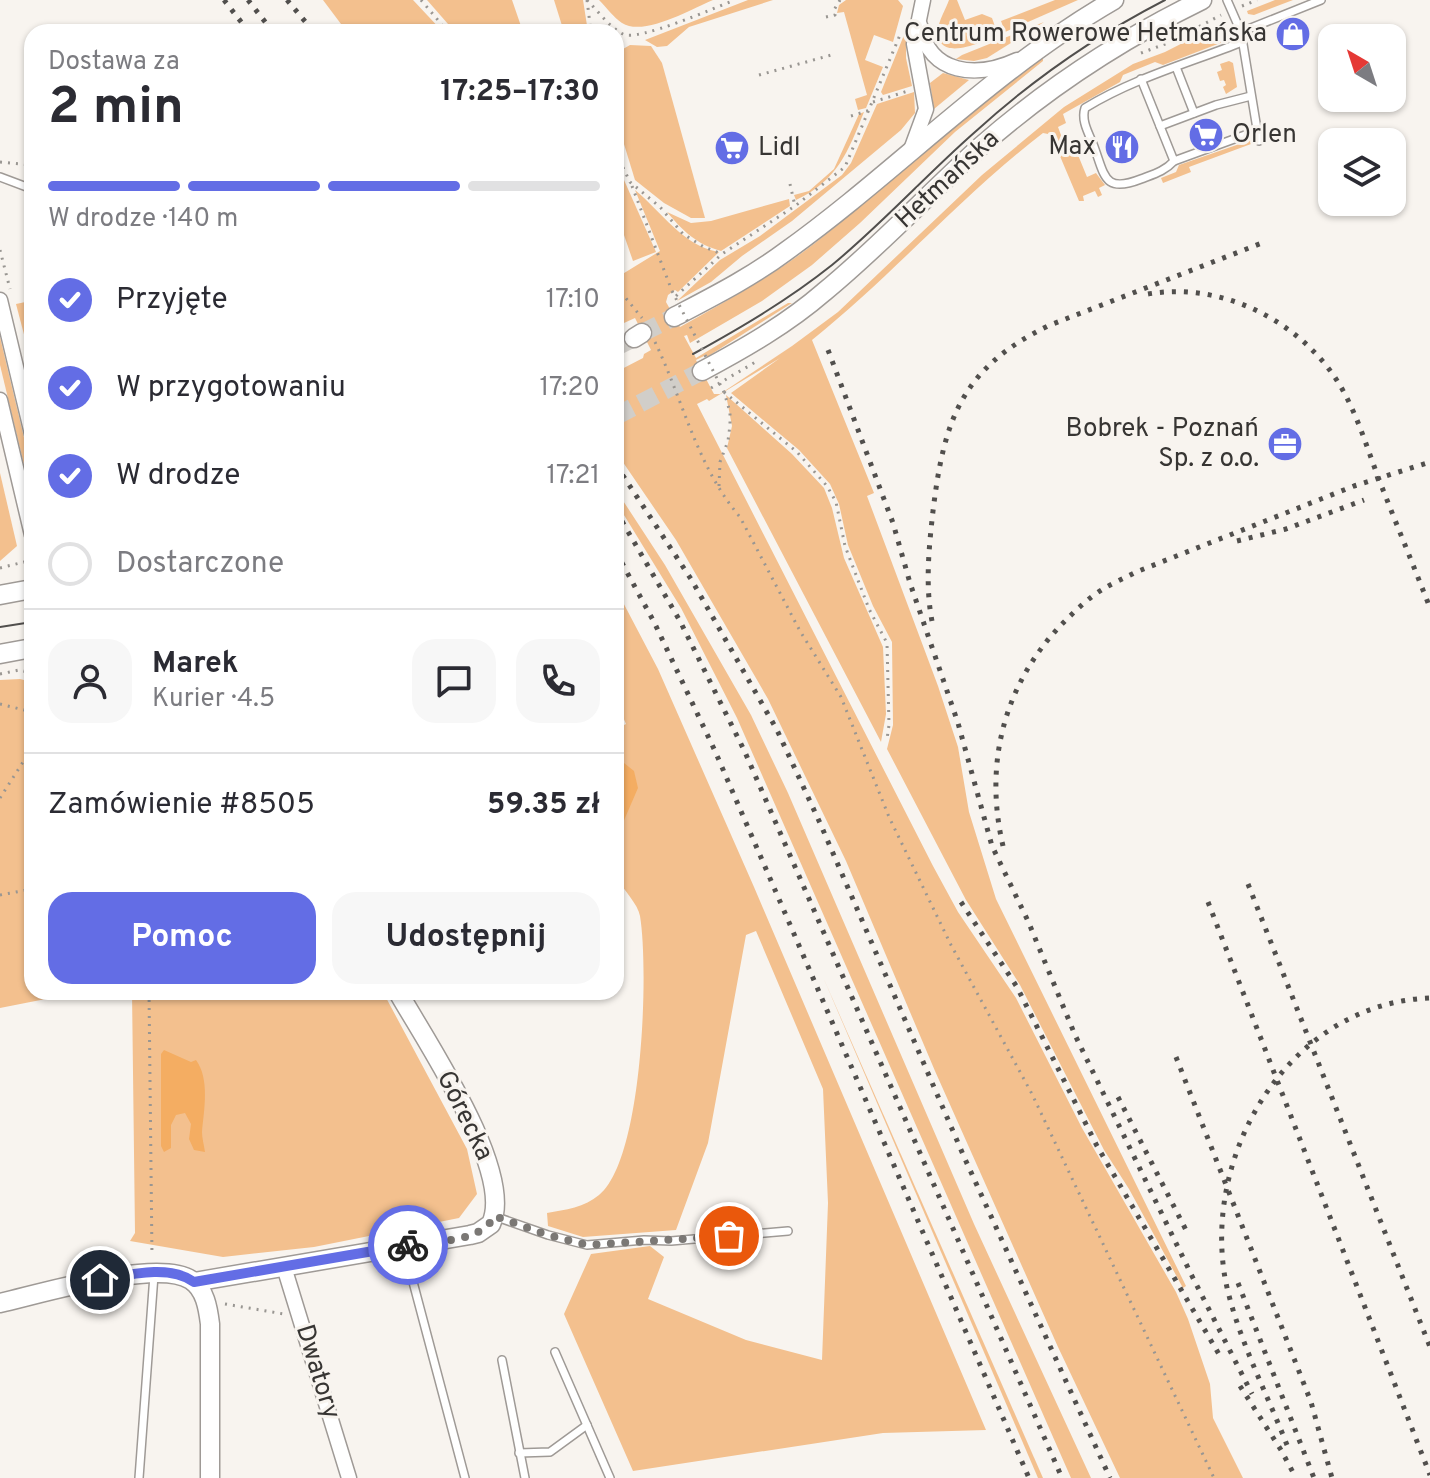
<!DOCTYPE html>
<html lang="pl">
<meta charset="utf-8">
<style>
:root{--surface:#fff;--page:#f7f7f7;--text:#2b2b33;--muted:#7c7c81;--line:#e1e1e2;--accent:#636de5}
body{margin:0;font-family:Overpass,sans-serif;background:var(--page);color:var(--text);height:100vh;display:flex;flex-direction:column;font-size:30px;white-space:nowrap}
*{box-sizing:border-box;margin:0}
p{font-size:26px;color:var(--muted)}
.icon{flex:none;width:44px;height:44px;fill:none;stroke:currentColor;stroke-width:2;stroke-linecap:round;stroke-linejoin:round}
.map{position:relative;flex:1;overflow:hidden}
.panel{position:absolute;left:24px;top:24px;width:600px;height:976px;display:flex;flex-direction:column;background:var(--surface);border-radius:24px;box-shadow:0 2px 6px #0004}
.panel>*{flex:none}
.needle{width:52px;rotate:321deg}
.buttons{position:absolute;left:1318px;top:24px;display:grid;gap:16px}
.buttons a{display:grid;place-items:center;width:88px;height:88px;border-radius:16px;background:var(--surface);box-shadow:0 2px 6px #0004;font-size:40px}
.pin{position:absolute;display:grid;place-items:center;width:68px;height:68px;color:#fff;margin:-34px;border:4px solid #fff;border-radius:50%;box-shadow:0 2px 8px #0007}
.courier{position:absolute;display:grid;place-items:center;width:80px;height:80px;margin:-40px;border:6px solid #636de5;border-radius:50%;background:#fff;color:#222;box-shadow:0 2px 10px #0007}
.headline em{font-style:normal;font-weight:700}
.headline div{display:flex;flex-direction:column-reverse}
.headline{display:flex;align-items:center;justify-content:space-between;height:136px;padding:0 24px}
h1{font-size:52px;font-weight:700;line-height:60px}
.bar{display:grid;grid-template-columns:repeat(4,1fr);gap:12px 8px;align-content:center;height:96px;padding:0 24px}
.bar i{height:10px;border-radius:6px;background:var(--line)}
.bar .active{background:var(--accent)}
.bar p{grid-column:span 4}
.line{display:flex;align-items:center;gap:20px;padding:0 24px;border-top:2px solid var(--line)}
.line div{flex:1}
.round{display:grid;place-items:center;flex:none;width:84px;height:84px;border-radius:24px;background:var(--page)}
ol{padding:0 24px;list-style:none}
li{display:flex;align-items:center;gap:24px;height:88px}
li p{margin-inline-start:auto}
li .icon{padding:8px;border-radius:50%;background:var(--accent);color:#fff;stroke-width:4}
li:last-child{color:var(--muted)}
li i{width:44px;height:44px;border:4px solid var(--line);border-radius:50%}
.action{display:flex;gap:16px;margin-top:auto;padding:16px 24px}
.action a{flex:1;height:92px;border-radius:24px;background:var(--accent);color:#fff;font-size:32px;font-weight:700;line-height:92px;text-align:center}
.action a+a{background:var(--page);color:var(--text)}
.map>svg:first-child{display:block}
.green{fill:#f3c08e}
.forest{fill:#f4ad62}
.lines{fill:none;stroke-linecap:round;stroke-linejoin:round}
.secondary-tunnel{stroke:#d1cec9;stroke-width:18;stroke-dasharray:18 9;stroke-linecap:butt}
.lane-casing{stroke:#9f9a96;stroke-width:10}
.street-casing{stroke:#9f9a96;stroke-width:17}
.secondary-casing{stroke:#9f9a96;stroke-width:21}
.path{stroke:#999692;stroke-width:3;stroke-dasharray:2 6;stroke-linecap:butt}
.lane{stroke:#fff;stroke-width:7}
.street{stroke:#fff;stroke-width:14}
.secondary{stroke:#fff;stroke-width:18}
.tram{stroke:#514f4d;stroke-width:2}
.rail{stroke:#514f4d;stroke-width:5;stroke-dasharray:4 8;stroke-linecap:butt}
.path-bridge{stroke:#999692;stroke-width:3;stroke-dasharray:2 6;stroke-linecap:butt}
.done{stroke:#7b7875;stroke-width:8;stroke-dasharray:0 14.4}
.route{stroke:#636de5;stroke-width:10}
.labels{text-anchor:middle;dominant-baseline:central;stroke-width:6;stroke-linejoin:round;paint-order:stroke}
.poi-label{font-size:26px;fill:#373533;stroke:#f8f4ef;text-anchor:end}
.street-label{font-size:26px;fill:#373533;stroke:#f8f4ef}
</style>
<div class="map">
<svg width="1430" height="1478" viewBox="0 0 1430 1478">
<rect width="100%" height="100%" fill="#f8f4ef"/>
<g class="green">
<polygon points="323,0 413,0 443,32 347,32"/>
<polygon points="427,0 512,0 523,32 455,32"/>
<polygon points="554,0 583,0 588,32 564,32"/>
<path d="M599 0H713C691 9 644 37 622 23 614 18 606 7 599 0Z"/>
<polygon points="748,0 773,0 689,27 667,46 657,47 645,40"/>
<polygon points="846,0 898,0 903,6 893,42 874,35 865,60 883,67 866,108 858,110 855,99 867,95 844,12 837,13 839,5"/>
<path d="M949 0H957L965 20 982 14 992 18 998 35C985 41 937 64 938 31 938 21 946 9 949 0Z"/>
<polygon points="1055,0 1078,0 1005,32 1001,21"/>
<polygon points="1275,0 1293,0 1254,15 1248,14 1247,11"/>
<polygon points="1044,22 987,58 974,61 956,59 962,55"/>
<path d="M1216 26H1222L1229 35 1223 42 1163 65 1155 62 1123 75 1120 82 1063 114 1066 123 1058 127 1068 154 1075 152 1078 155 1087 177 1096 173 1105 185 1099 188 1102 195 1098 197 1095 191 1083 196 1084 201H1079L1054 142 1048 134 1043 133C961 196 893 275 812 340L874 493 867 496 938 686 958 747 969 812 996 899 1186 1286 1183 1288 1129 1189 1104 1150 1020 985 966 900 887 749 893 725 892 642 873 606 848 545 839 504 830 484 799 450 731 393 780 358 709 401 707 399 697 404 933 866 958 912 1016 998 1082 1128 1176 1292 1188 1319 1210 1384 1213 1418 1243 1478H1120L1058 1347 935 1071 846 861 768 699 676 540 616 452V372L643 358 644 354 651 350 635 318 624 323 616 313V278L660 251 635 190C662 212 683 246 719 252L678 292 675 290 668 295 666 302 680 327C726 301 773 276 815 243 892 183 962 112 1043 57V61L955 132 860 223 812 265 762 301 690 343 687 335 684 336 696 358 788 303H792L707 357 706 355 696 360 714 394H720L792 346 838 312 982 175 1064 107 1133 64 1165 52Z"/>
<polygon points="906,30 906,58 912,86 883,95 881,92"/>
<polygon points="630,45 651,46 662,63 705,218 691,218 664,203 635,180 616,118 616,53"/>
<polygon points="1229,61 1233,63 1237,87 1226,94 1223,87 1226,85 1224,80 1220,81 1217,72 1222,70 1220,64"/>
<polygon points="943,73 969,80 934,109 930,83"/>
<polygon points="914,92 915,113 901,130 792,221 742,256 711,282 677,301 720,260 760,236 842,175 851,163 877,104"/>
<path d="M864 112C848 152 837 181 796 200L794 195 809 191 834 169 859 114Z"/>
<polygon points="1251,140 1251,144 1189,167 1191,172 1163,183 1161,178 1176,172 1179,165"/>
<polygon points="616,162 656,252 633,261 616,212"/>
<path d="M789 199 790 206 721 251C696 244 683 231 667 212L691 223 711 221Z"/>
<polygon points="30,301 32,308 32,365 16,304"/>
<polygon points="0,337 32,471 32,498 0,365"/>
<polygon points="726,395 792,454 824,488 832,508 844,558 883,647 886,714 881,742 727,448 732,426"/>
<polygon points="0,473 17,546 0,561"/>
<polygon points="618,493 665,565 751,715 788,793 974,1224 1091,1478 1071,1478 737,718 681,608 616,502"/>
<path d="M616 589 658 669 754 887 986 1430 883 1433 633 1471 564 1314 591 1254 650 1246 664 1257 648 1299 746 1340 822 1360 828 1203 823 1089 756 931 746 935 708 1143 676 1230 583 1237 548 1226 547 1213C565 1210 585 1207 599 1195 643 1160 649 970 640 916 638 904 624 891 618 879L616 880V729L626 724 616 701Z"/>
<polygon points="20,679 32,682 32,992 81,992 0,1008 0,680"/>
<polygon points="823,977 1043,1478 1038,1478"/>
<polygon points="132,992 383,992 467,1149 477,1194 459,1218 314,1247 223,1257 130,1241 135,1233"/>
</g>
<g class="forest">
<polygon points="619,759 634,771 638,788 622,825 616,828 616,760"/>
<path d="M164 1050 191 1062 196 1060C210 1079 204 1110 202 1132 202 1138 204 1145 205 1152L194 1150 189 1139 191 1124 185 1113 176 1115 171 1125V1148L164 1152 161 1146V1054Z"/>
</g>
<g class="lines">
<g class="secondary-tunnel">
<polyline points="642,333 674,317"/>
<polyline points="616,347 634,338"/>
<polyline points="616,416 702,371"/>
</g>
<defs>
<g id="lane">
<polyline points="1227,0 1241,32 1259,141"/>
<polyline points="1241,32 1321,0"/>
<polyline points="1176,67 1194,113"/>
<polyline points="1141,79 1174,161 1256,131"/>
<polyline points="1160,126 1216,105 1251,96"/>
<path d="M1174 161C1165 171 1154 174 1141 179 1103 194 1105 175 1093 144 1088 132 1081 120 1085 108 1134 78 1189 63 1242 42"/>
<polyline points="0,177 32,189"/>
<polyline points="494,1216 548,1235 587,1245 644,1240 671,1241 788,1231"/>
<polyline points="404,1248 465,1478"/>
<polyline points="555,1352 610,1478"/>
<polyline points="502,1360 525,1478"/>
<polyline points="519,1453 550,1452 587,1425"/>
<polyline points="139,1478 154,1275"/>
</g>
<g id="street">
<path d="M920 25C929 76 978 78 1017 60"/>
<polyline points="912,147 926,109 914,44 923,0"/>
<polyline points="0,300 32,434"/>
<polyline points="0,400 32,535"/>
<polyline points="284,1267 349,1478"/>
</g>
<g id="secondary">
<path d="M674 317C712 297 750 278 785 252 898 171 991 71 1114 0"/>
<polyline points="634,338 642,333"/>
<path d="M702 371C745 348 787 324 824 292 879 247 927 195 980 147 1047 88 1122 39 1202 0"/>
<polyline points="0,595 32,589"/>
<polyline points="0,654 32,648"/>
<path d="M194 1282 470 1235 478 1233 491 1224C515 1172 425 1040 398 992"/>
<path d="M0 1303C40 1294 158 1258 191 1280 205 1289 208 1308 210 1324V1478"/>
</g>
</defs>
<use href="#lane" class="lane-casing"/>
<use href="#street" class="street-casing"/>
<use href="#secondary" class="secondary-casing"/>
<g class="path">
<polyline points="421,0 448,32"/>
<path d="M587 0C598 11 610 28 623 34 638 42 716 7 735 0"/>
<polyline points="587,0 591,32"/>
<polyline points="1242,6 1257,0"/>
<polyline points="826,17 835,15 834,10 840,0"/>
<polyline points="1141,53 1168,43 1221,15"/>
<polyline points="759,75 835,54"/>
<polyline points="873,102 908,91"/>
<polyline points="851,116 870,110"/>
<polyline points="616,153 630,182 660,207 683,234 704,247 722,254"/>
<polyline points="0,162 32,165"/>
<polyline points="790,184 795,206"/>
<polyline points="632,186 672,291"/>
<polyline points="0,250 10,289"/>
<polyline points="616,286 642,318"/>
<polyline points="676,296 722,254 795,206 845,167 900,35"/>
<path d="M655 342C683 400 697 467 740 517L800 631 841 697 889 817 951 945 1032 1094 1214 1478"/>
<polyline points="711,388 759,360"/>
<polyline points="724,392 797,452 827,486 836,502 845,546 869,609 887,643 889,725 887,739"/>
<polyline points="719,486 720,462 728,441 730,425 730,412 724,392"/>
<polyline points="0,568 32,560"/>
<polyline points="0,674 19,670 32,673"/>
<polyline points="0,704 32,712"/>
<polyline points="0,798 32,748"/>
<polyline points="0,895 32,889"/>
<polyline points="149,992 152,1256"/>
<polyline points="225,1304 284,1314"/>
</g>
<use href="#lane" class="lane"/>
<use href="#street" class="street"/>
<use href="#secondary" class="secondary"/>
<g class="tram">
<path d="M693 354C742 327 788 300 832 265 882 224 926 175 975 132 1032 80 1097 35 1165 0"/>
<polyline points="0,627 32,622"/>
</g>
<g class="rail">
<polyline points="224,0 249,32"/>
<polyline points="248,0 273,32"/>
<polyline points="287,0 314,32"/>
<path d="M1148 294C1218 282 1293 317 1334 376 1355 407 1365 442 1378 477 1395 521 1413 564 1430 608"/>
<polyline points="828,350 893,523 910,583 958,723 992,846 1028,921 1075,1035 1192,1276 1252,1394"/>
<polyline points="616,465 691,579 777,730 820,823 965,1159 1110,1478"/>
<polyline points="616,511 680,621 744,750 1062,1478"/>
<polyline points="1237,541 1286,529 1364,500"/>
<polyline points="616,552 654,622 715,751 1029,1478"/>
<path d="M932 621C925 585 929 547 933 511 944 419 962 367 1050 325L1262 243"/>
<path d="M1003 846C984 765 1003 686 1061 625 1074 612 1088 598 1103 589 1113 583 1125 578 1136 572L1354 486 1430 462"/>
<polyline points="1248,884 1430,1347"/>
<polyline points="961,902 1017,987 1097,1146 1220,1356"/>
<polyline points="1208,902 1430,1475"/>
<polyline points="1176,1057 1311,1402 1332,1478"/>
<polyline points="1118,1097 1187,1232"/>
<polyline points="1238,1283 1314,1478"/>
<polyline points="1240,1386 1281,1450 1296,1478"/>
<path d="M1287 1445C1266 1391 1236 1335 1225 1278 1203 1150 1291 1003 1430 998"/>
</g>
<polyline class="path-bridge" points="672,291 724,392"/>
</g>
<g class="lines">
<path class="done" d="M408 1245C434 1241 482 1243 494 1216L548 1235 587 1245 729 1236"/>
<path class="route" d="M100 1280C128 1275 169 1264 194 1282L408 1245"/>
</g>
<defs>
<symbol id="shop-disc" viewBox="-11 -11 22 22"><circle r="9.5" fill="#636de5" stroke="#f8f4ef"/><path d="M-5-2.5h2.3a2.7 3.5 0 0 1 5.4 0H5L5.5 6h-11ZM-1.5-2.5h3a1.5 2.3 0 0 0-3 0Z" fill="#fff"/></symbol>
<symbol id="supermarket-disc" viewBox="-11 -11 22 22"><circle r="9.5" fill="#636de5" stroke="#f8f4ef"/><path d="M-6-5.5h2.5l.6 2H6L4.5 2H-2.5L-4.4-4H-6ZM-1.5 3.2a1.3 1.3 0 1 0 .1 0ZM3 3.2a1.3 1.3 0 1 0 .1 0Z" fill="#fff"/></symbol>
<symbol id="restaurant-disc" viewBox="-11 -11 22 22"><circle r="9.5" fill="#636de5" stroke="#f8f4ef"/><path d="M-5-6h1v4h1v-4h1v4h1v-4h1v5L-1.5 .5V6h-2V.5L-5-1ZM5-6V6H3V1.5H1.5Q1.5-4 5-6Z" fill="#fff"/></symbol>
<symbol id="office-disc" viewBox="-11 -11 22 22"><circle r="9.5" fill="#636de5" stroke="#f8f4ef"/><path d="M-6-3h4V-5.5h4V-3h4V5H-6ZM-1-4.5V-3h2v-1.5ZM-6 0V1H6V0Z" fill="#fff"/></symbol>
</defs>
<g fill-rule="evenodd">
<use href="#shop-disc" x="1273" y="14" width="40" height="40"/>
<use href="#supermarket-disc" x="1186" y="115" width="40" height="40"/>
<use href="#restaurant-disc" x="1102" y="127" width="40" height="40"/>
<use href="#supermarket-disc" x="712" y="128" width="40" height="40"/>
<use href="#office-disc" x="1265" y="424" width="40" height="40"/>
</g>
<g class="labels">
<g class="poi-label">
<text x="1267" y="34">Centrum Rowerowe Hetmańska</text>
<text x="1232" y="135" text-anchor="start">Orlen</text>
<text x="1096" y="147">Max</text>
<text x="758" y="148" text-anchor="start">Lidl</text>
<text x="1259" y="429">Bobrek - Poznań<tspan x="1259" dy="30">Sp. z o.o.</tspan></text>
</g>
<g class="street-label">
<text transform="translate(948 180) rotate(-43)">Hetmańska</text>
<text transform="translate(464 1116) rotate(64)">Górecka</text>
<text transform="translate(317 1372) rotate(73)">Dwatory</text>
</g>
</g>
</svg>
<div class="buttons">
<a><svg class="needle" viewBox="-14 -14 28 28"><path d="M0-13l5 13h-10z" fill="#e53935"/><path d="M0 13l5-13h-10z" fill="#7c7c81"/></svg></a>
<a><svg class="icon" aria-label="layers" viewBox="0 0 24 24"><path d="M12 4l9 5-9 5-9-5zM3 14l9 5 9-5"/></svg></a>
</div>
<div class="pin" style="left:729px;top:1236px;background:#ea580c"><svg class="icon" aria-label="bag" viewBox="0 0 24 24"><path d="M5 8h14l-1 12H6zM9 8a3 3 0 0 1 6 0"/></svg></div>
<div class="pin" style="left:100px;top:1280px;background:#1f2937"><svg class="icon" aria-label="home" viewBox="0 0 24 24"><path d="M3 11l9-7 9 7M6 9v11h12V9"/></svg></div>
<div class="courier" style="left:408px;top:1245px"><svg class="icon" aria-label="bike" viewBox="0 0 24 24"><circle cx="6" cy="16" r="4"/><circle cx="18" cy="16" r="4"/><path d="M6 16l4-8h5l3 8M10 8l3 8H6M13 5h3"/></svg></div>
<section class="panel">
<div class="headline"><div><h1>2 min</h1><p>Dostawa za</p></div><em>17:25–17:30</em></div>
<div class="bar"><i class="active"></i><i class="active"></i><i class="active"></i><i></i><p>W drodze · 140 m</p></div>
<ol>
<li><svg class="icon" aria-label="check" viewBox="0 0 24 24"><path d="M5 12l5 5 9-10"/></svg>Przyjęte<p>17:10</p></li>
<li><svg class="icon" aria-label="check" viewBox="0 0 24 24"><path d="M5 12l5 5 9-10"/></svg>W przygotowaniu<p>17:20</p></li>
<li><svg class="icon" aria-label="check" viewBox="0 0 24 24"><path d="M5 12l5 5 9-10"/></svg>W drodze<p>17:21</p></li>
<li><i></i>Dostarczone</li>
</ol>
<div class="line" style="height:144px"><a class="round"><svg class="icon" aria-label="person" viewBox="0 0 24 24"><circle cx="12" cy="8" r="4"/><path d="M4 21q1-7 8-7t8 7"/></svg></a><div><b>Marek</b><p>Kurier · 4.5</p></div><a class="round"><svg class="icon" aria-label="chat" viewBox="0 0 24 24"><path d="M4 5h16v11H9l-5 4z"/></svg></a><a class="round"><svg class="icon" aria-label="phone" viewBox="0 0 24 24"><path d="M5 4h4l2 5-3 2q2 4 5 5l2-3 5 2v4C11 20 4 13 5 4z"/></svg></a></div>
<div class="line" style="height:104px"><div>Zamówienie #8505</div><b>59.35 zł</b></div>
<div class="action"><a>Pomoc</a><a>Udostępnij</a></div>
</section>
</div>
